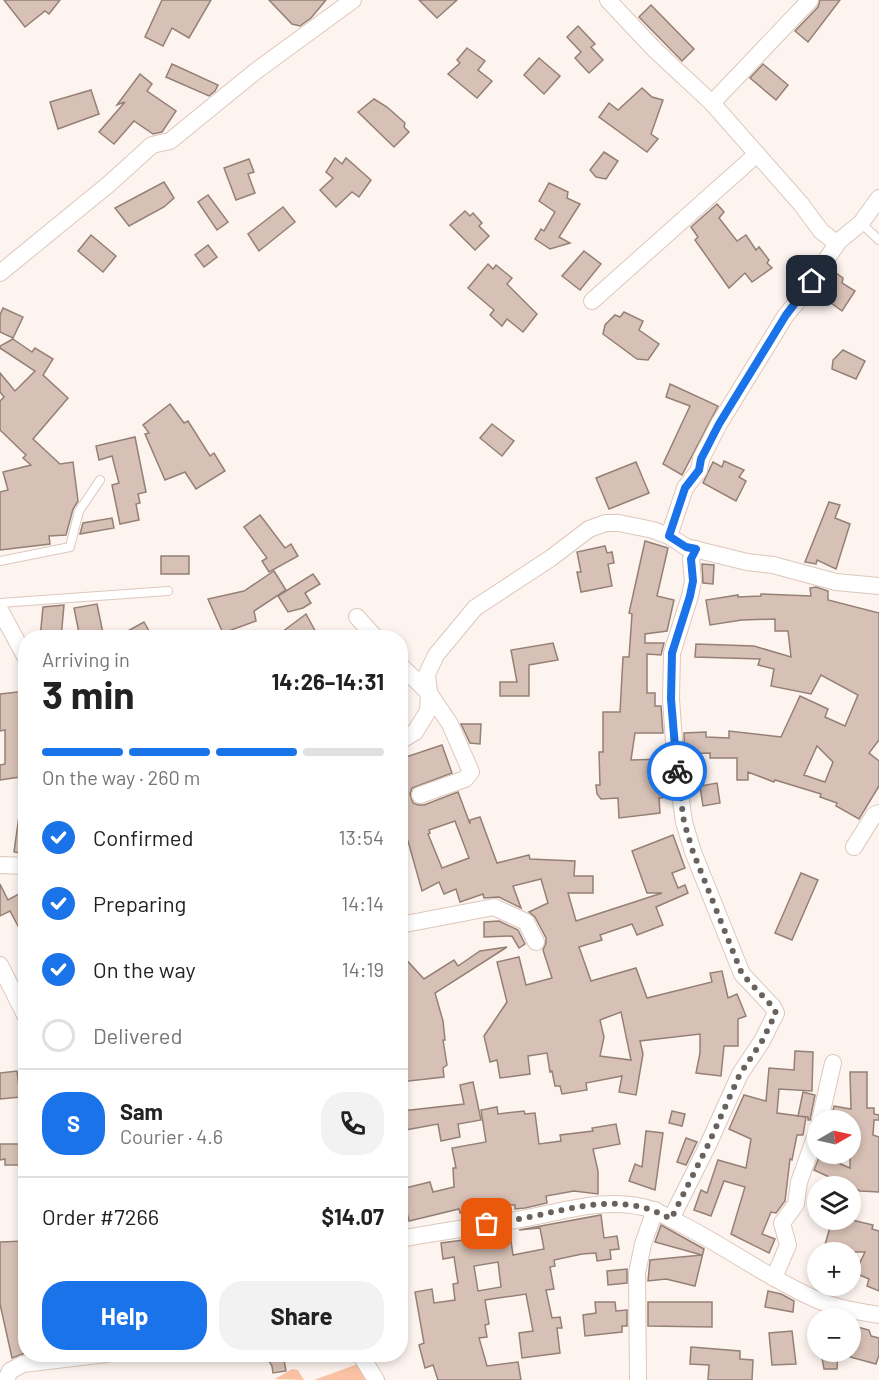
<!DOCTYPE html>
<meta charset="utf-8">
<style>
:root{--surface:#fff;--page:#f2f2f2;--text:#222;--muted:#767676;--line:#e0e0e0;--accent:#1a73e8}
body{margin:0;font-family:Barlow,sans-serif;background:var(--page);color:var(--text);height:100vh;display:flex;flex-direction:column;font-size:22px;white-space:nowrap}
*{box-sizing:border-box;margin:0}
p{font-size:20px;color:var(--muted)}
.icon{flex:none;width:33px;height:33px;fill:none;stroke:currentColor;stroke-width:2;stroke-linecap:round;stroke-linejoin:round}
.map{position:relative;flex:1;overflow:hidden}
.panel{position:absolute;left:18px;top:630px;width:390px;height:732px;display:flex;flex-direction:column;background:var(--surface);border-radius:24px;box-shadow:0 3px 9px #0003}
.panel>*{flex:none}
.needle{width:39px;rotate:81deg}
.tools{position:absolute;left:807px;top:1110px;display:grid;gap:12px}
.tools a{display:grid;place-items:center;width:54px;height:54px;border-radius:50%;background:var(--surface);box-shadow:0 3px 9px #0003;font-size:30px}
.pin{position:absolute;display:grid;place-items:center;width:51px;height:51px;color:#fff;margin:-26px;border-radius:12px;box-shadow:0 3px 9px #0006}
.courier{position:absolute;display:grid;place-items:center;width:60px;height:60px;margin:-30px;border:4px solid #1a73e8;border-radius:50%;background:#fff;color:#222;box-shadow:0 2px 8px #0007}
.summary em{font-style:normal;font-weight:700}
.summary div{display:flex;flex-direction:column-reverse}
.summary{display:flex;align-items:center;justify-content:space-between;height:102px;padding:0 24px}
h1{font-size:39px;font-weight:700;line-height:45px}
.bar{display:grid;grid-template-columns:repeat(4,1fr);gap:9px 6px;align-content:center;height:72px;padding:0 24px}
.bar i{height:8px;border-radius:4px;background:var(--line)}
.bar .selected{background:var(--accent)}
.bar p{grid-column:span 4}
.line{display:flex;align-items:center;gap:15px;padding:0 24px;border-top:2px solid var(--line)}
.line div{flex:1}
.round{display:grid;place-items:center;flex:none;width:63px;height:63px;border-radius:24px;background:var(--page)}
ol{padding:0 24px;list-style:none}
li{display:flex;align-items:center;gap:18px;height:66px}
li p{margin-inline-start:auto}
li .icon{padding:6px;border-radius:50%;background:var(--accent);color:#fff;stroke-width:4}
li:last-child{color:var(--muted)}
li i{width:33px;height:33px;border:3px solid var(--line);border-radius:50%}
.button{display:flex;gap:12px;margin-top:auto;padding:12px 24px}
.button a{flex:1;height:69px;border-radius:24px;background:var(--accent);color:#fff;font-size:24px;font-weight:700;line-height:69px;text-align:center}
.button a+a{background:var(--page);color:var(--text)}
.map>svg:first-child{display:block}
.green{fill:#fac1a4}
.building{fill:#d7c0b5;stroke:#958076;stroke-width:1.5;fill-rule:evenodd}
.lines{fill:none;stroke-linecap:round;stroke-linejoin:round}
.service-casing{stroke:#ddc7bb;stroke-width:10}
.minor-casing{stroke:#ddc7bb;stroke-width:18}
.service{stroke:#fff;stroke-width:8}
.minor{stroke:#fff;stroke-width:16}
.done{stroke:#6a625d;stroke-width:6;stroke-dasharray:0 10.8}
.route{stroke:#1a73e8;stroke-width:8}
</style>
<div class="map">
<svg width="879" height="1380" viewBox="0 0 879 1380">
<rect width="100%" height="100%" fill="#fdf4ef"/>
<g class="green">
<polygon points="358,1364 368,1380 314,1380"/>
<polygon points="292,1369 298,1370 304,1380 275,1379"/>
</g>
<g class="building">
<polygon points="4,0 60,0 49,14 45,11 25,27"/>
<polygon points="162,0 211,0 189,38 172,28 163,46 145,37"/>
<polygon points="269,0 326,0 311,18 300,26 292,24"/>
<polygon points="419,0 457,0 437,18"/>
<polygon points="820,0 840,0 808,42 795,31 818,7"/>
<polygon points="651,5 694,49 682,61 639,17"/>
<polygon points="578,26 595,44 591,47 603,60 589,73 575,58 581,52 567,37"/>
<polygon points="467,48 485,61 478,70 492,81 477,98 448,74 460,63 457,60"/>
<polygon points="539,58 560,76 544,94 524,75"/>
<polygon points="172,64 218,85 215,91 209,96 166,77"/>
<polygon points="763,64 788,85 776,100 750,78"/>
<polygon points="140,74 152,84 147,91 176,111 162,132 153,134 134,121 114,144 99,132 125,102 117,105"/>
<polygon points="642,88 652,97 663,100 651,134 658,139 647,152 599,117 609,103 618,110"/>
<polygon points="91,90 99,114 58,129 50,102"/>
<polygon points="374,99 387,107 405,123 404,127 409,132 394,147 358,112"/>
<polygon points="604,152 618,161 606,179 596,177 590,170"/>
<polygon points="335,158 342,164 346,158 371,180 359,197 352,192 336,207 320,190 333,178 326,172"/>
<polygon points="249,159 254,172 248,174 255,193 236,200 224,168"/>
<polygon points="164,182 174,198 164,207 129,226 115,208"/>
<polygon points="549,183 568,192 567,198 580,204 559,237 570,243 550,249 535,239 541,229 544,231 555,212 539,201"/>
<polygon points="208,195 228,222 217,230 198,202"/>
<polygon points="717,204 724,212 719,218 737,241 746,235 756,250 759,247 769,260 767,263 772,268 752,282 745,273 729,288 695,240 698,237 691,227"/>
<polygon points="283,207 295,222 259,251 248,234"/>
<polygon points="465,211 470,216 473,213 482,223 479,226 489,236 475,250 450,225"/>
<polygon points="91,235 116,256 103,272 78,251"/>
<polygon points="208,245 217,257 204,267 195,255"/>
<polygon points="584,251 601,264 580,290 562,276"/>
<polygon points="488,264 493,269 496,265 512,278 507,284 537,314 523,332 507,319 502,326 490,315 494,310 468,288"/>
<polygon points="832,270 843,278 842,283 855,291 842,311 816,292"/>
<polygon points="3,308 23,317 13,338 0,332 0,315"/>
<polygon points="624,312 643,321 639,330 659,344 648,360 637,359 603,334 605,325 615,315 620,317"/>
<polygon points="13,339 32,352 35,348 53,359 43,375 68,398 33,439 60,464 73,462 78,501 73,509 66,535 49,536 50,544 0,550 0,492 8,490 3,472 31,465 23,458 26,455 0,430 0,401 4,397 0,392 0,373 15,391 35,371 0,348 0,346"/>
<polygon points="843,350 865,361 856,379 832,369 833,360"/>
<polygon points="670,384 718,406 682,475 663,464 690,406 666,397"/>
<polygon points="170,404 184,423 188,421 210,456 214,453 225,471 196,489 185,472 165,480 145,434 149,433 143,425"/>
<polygon points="492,424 514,441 502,456 480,438"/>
<polygon points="135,437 146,492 138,494 140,503 136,504 139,520 120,524 112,485 119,483 112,456 99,460 96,446"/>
<polygon points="724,461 744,470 739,477 746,481 736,501 703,483 713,462 722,467"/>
<polygon points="636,462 649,493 609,509 596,478"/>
<polygon points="829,502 840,505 835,518 850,524 836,569 817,560 816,564 805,562"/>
<polygon points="260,515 285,548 291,544 298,556 269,572 262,561 267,558 244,527"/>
<polygon points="112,518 114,528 80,534 83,523"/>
<polygon points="645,541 668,548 657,596 674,600 667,631 645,634 645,643 664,643 661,655 647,654 647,693 655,693 655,706 661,706 663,733 635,733 631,760 665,759 668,780 666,780 667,797 659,798 660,813 619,818 618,798 601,799 597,794 596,785 600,785 599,752 603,752 603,712 620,712 623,657 629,657 632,614 629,613"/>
<polygon points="605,546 607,553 612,552 614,563 608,564 612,586 581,592 577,572 581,572 577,552"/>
<rect x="161" y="556" width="28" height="18"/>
<polygon points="702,564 714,565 713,584 703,583"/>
<polygon points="274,571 286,590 254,611 256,621 223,633 208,599 244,591"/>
<polygon points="313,574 320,584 305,593 311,603 303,608 288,612 278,596"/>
<path d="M816 587 828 591V600L879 613V740L869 753 879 761V786L859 819 836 806 837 803 820 797 821 794 775 780 774 782 748 772V780H737V758H710V753L685 754 684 733 706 732V737L729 738V731L781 737 800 696 828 709 825 717 845 726 858 695 821 675 811 694 771 686 774 669 758 665 760 659 695 657 696 644 754 646 791 657 788 631H775V619L742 620 710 625 706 600 738 595V597L761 596V594L811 596 810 588ZM817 746 833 762 825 782 804 775Z"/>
<polygon points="97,604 104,638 80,638 74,608"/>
<polygon points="64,605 61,638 40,638 43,607"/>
<polygon points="306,614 319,638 274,638"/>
<polygon points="144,622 153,638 115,638"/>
<polygon points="553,643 558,660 529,665 529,696 500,696 500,682 517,682 511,650"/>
<polygon points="26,691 26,776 0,780 0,765 5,764 5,730 0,731 0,694"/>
<polygon points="461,724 481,724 480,744 470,743"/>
<path d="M442 745 452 773 412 788 410 794 413 803 418 805H424L458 792 470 824V820L480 817 497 863 529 855 530 859 575 861 574 876H593V893H568L576 921 662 893H647L632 851 673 835 685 868 672 873 678 888 685 885 688 893 656 907 663 925 637 935 632 924 600 935 602 940 579 947 591 981 636 968 647 998 712 982 710 973 722 971 728 998 737 994 746 1016 738 1019V1046H724L721 1076 696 1073 700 1053V1034L640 1041 643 1054 636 1095 619 1092 622 1076 586 1083 587 1090 562 1094 560 1086H555L552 1071 550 1072 547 1053 528 1056 530 1074 500 1078 497 1060 490 1062 484 1036 507 1002 497 962 519 957 526 985 552 978 543 950 546 943V938L535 917 529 912 548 903 541 879 513 886 521 908 499 897 484 898 483 894 460 902 456 889 444 894 439 882 422 891 408 841 400 844V759ZM455 821 469 858 442 868 428 834 430 833 429 830ZM621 1012 631 1060 600 1056 604 1037 600 1020Z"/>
<polygon points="717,783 720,803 703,806 700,786"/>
<polygon points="19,816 26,817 26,854 14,852"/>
<polygon points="801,873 818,880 792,940 775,933"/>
<polygon points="0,884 8,900 26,890 26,941 10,911 0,916"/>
<polygon points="499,921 518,930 525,944 519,948 512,936 484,937 484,922"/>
<polygon points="507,947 435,993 443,1021 445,1040 443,1040 447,1065 443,1068 444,1077 400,1082 400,953 424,979 454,960 458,966 480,951"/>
<polygon points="795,1051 813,1052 812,1091 779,1089 777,1113 806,1117 803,1135 797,1135 792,1160 790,1159 785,1201 776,1213 771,1212 762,1234 775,1239 769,1253 731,1234 745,1187 724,1181 711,1216 694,1210 701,1190 707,1193 718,1160 746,1168 751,1139 729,1129 744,1095 766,1101 769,1068 794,1070"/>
<polygon points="17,1071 20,1097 0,1099 0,1073"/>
<polygon points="850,1072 867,1072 867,1108 874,1108 874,1114 879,1115 879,1120 874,1120 873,1135 879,1137 879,1192 860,1191 814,1170 820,1155 850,1168 850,1120 831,1120 834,1106 851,1109"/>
<polygon points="473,1082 481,1120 458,1124 460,1137 441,1141 438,1124 405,1130 402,1111 464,1104 460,1085"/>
<polygon points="803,1092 815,1095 810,1120 808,1120 808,1117 798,1116"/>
<polygon points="497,1107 498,1114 524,1111 525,1114 535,1113 539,1144 561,1141 560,1135 593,1131 592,1128 616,1124 620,1144 593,1149 598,1171 598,1194 574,1191 546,1196 547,1203 525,1208 515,1209 515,1205 503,1205 460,1213 459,1209 409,1221 401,1189 430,1182 433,1192 454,1187 453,1168 456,1168 452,1148 486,1142 481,1110"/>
<polygon points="672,1111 685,1114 682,1126 669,1123"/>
<polygon points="646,1131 663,1133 655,1190 629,1181 635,1164 642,1167"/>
<polygon points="686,1138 697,1142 686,1165 677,1162"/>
<polygon points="0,1144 26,1144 26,1165 5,1165 5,1159 0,1160"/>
<path d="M601 1215 604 1238 617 1236 619 1249 610 1250 611 1259 597 1261 596 1253 582 1254 554 1260 555 1266 550 1267 554 1289 546 1290 552 1318 560 1317 562 1328H557L560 1353 522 1358 519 1333 533 1331 526 1294 485 1300 489 1324 485 1325 487 1337 479 1338 487 1366 518 1362 521 1380H438L433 1365 425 1368 419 1345 424 1343 415 1292 432 1289 434 1303 455 1300 453 1284 458 1283 454 1257 443 1259 441 1243 510 1234 513 1255 544 1249 540 1228 519 1230ZM498 1262 501 1287 478 1291 474 1266Z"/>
<polygon points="832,1220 852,1220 873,1225 872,1229 879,1231 879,1291 867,1286 869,1279 855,1273 865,1252 823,1252"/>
<polygon points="661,1225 704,1249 695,1286 666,1279 648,1281 650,1260 702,1255 655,1242"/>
<polygon points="25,1241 26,1280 23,1281 26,1296 25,1353 12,1358 0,1304 0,1242"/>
<polygon points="627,1269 627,1283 608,1285 607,1271"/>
<polygon points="768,1291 781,1294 794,1301 793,1312 765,1307"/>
<polygon points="595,1302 615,1302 616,1311 627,1310 627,1326 622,1326 622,1332 585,1336 583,1315 596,1313"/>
<polygon points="648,1302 712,1302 712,1327 648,1326"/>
<polygon points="850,1325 869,1330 871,1336 879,1338 879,1355 876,1364 850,1357"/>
<polygon points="792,1331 796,1364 772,1365 769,1333"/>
<polygon points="691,1347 740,1351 740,1359 753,1360 752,1380 708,1380 709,1365 690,1364"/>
<polygon points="821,1352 838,1352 837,1369 824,1369"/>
<polygon points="265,1354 283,1354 286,1371 273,1373 272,1366"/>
</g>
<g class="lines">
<defs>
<g id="service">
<polyline points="861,223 879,240"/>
<polyline points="0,561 70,547 79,511 100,480"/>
<polyline points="0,603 168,591"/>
</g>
<g id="minor">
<polyline points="608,0 655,50 712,103 801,204 821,231 835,242 839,241"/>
<polyline points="712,103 810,0"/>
<polyline points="0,273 109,184 152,145 170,141 256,71 353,0"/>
<polyline points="592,301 757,154"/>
<polyline points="669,536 686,547 747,562 773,565 836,582 879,586"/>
<polyline points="0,610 26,658"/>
<polyline points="357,617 376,638"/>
<polyline points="400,665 429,693 450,724 471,772 465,779 420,795"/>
<polyline points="400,741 415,732 428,711 429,693 427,674 436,655 475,608 551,558 589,529 606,523 619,523 653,530 669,536 685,488 699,470 701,459 719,424 786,315 797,302 839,241 861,223 879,198"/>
<polyline points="854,847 874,815 879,813"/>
<polyline points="0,865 26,866"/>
<polyline points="400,925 494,907 526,922 536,942"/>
<polyline points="0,965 26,1017"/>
<polyline points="820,1120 833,1063"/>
<polyline points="671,1219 708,1145 740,1074 762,1041 776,1013 773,1007 742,974 693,852 684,822 675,756 671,699 672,653 690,596 693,581 691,559 696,549"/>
<path d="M400 1239C442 1231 485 1226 527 1218 569 1210 611 1196 653 1210 661 1213 669 1218 677 1222 724 1245 766 1277 813 1298 834 1308 857 1311 879 1315"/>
<polyline points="774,1278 788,1245 782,1223 796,1204 799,1182 818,1129"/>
<polyline points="360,1354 376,1380"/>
<polyline points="6,1380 10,1371 23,1364 106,1354"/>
<polyline points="638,1380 637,1273 643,1244 655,1210"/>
</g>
</defs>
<use href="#service" class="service-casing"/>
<use href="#minor" class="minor-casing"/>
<use href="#service" class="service"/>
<use href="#minor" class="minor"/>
</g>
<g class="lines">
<path class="done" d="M487 1224C501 1222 515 1220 529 1217 579 1207 623 1192 671 1219L708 1145 740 1074 762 1041 776 1013 773 1007 742 974 693 852 684 822 677 771"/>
<polyline class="route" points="677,771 671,699 672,653 690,596 693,581 691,559 696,549 686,547 669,536 685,488 699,470 701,459 719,424 786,315 812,281"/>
</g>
</svg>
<div class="tools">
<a><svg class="needle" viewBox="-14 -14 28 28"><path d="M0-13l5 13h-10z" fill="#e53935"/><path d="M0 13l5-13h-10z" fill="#767676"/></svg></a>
<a><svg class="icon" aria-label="layers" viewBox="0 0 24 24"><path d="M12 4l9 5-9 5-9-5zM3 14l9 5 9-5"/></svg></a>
<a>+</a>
<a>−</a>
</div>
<div class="pin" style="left:487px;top:1224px;background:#ea580c"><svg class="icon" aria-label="bag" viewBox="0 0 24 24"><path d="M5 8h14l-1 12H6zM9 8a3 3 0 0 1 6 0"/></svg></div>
<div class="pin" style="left:812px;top:281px;background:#1f2937"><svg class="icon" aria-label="home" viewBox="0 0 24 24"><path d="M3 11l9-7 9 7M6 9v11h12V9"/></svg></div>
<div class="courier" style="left:677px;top:771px"><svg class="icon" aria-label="bike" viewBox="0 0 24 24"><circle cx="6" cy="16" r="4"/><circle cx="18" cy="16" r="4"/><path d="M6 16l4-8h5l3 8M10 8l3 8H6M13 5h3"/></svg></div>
<section class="panel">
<div class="summary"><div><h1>3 min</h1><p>Arriving in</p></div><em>14:26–14:31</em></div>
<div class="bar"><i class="selected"></i><i class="selected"></i><i class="selected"></i><i></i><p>On the way · 260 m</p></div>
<ol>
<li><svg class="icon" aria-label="check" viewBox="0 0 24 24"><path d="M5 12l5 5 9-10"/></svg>Confirmed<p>13:54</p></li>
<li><svg class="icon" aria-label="check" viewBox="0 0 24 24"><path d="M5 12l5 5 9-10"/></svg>Preparing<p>14:14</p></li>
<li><svg class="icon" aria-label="check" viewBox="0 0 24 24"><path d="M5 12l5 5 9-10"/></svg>On the way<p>14:19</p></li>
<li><i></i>Delivered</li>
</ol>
<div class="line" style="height:108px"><b class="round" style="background:var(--accent);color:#fff">S</b><div><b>Sam</b><p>Courier · 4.6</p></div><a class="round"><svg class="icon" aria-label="phone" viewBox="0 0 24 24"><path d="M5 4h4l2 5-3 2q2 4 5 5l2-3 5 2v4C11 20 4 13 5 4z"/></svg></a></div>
<div class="line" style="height:78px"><div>Order #7266</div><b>$14.07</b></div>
<div class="button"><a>Help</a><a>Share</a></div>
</section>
</div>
